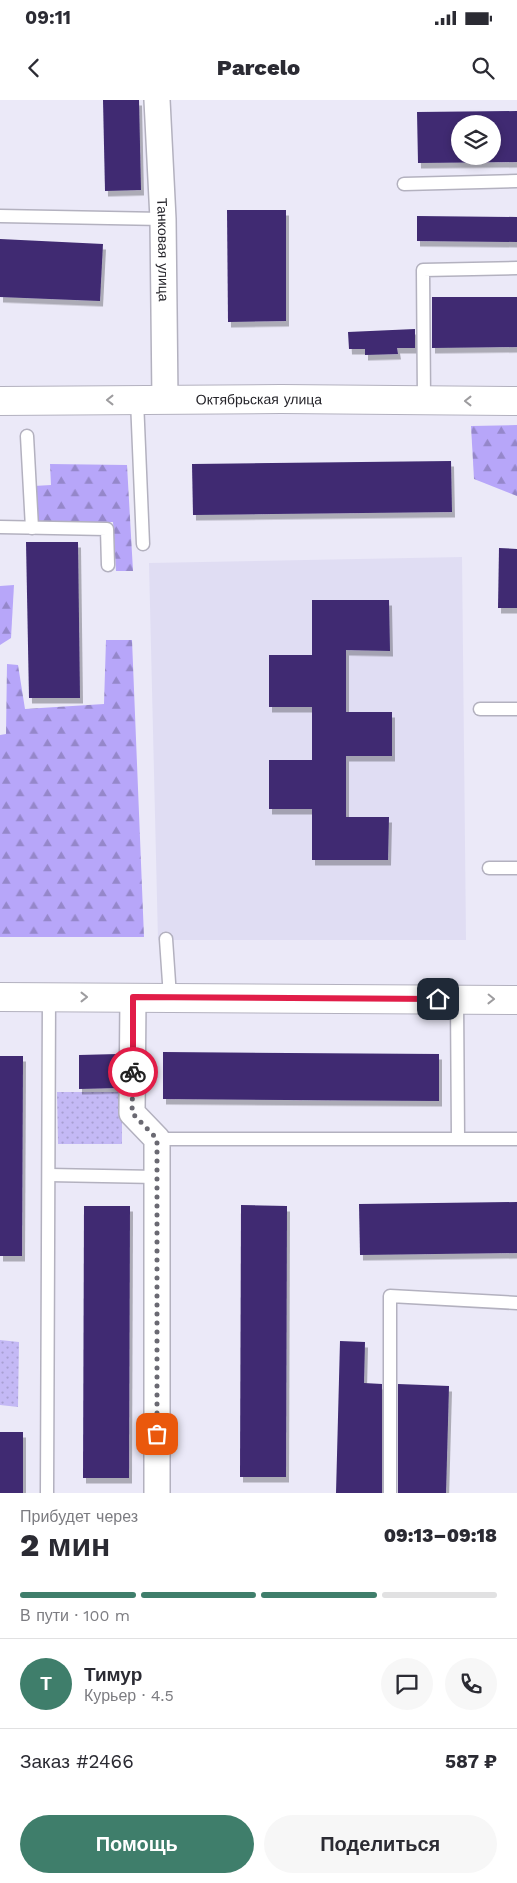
<!DOCTYPE html>
<html lang="ru">
<meta charset="utf-8">
<style>
:root{--surface:#fff;--page:#f7f7f7;--text:#2b2b33;--muted:#7c7c81;--line:#e1e1e2;--accent:#3f7e6b}
body{margin:0;font-family:"Work Sans",sans-serif;background:var(--page);color:var(--text);height:100vh;display:flex;flex-direction:column;font-size:19px;white-space:nowrap}
*{box-sizing:border-box;margin:0}
p{font-size:16px;color:var(--muted)}
.icon{flex:none;width:28px;height:28px;fill:none;stroke:currentColor;stroke-width:2;stroke-linecap:round;stroke-linejoin:round}
.map{position:relative;height:1393px;overflow:hidden}
.sheet{display:flex;flex-direction:column;background:var(--surface);flex:1}
.sheet>*{flex:none}
.tools{position:absolute;left:451px;top:15px;display:grid;gap:10px}
.tools a{display:grid;place-items:center;width:50px;height:50px;border-radius:50%;background:var(--surface);box-shadow:0 2px 8px #0003;font-size:25px}
.pin{position:absolute;display:grid;place-items:center;width:42px;height:42px;color:#fff;margin:-21px;border-radius:10px;box-shadow:0 2px 8px #0006}
.courier{position:absolute;display:grid;place-items:center;width:50px;height:50px;margin:-25px;border:4px solid #e11d48;border-radius:50%;background:#fff;color:#222;box-shadow:0 1px 6px #0007}
.summary em{font-style:normal;font-weight:800}
.summary div{display:flex;flex-direction:column-reverse}
.summary{display:flex;align-items:center;justify-content:space-between;height:85px;padding:0 20px}
h1{font-size:32px;font-weight:800;line-height:38px}
.bar{display:grid;grid-template-columns:repeat(4,1fr);gap:8px 5px;align-content:center;height:60px;padding:0 20px}
.bar i{height:6px;border-radius:4px;background:var(--line)}
.bar .current{background:var(--accent)}
.bar p{grid-column:span 4}
.line{display:flex;align-items:center;gap:12px;padding:0 20px;border-top:1px solid var(--line)}
.line div{flex:1}
.round{display:grid;place-items:center;flex:none;width:52px;height:52px;border-radius:26px;background:var(--page)}
.primary-button{display:flex;gap:10px;margin-top:auto;padding:10px 20px}
.primary-button a{flex:1;height:58px;border-radius:30px;background:var(--accent);color:#fff;font-size:20px;font-weight:800;line-height:58px;text-align:center}
.primary-button a+a{background:var(--page);color:var(--text)}
.status{display:flex;justify-content:space-between;align-items:center;height:35px;padding:0 25px;background:var(--surface);direction:ltr}
.status svg{height:14px;fill:currentColor}
header{display:flex;justify-content:space-between;align-items:center;height:65px;padding:0 20px;background:var(--surface);font-size:22px;font-weight:800}
.map>svg:first-child{display:block}
.built{fill:#e0ddf3}
.forest{fill:url(#forest-firs)}
.park{fill:url(#park-dots)}
.building{fill:#3f2a72;fill-rule:evenodd;filter:url(#shadow)}
.lines{fill:none;stroke-linecap:round;stroke-linejoin:round}
.service-casing{stroke:#b3b1bf;stroke-width:15}
.minor-casing{stroke:#b3b1bf;stroke-width:28}
.secondary-casing{stroke:#b3b1bf;stroke-width:30}
.service{stroke:#fff;stroke-width:12}
.minor{stroke:#fff;stroke-width:25}
.secondary{stroke:#fff;stroke-width:28}
.oneway{stroke:#9d9c9f}
.done{stroke:#6a6972;stroke-width:5;stroke-dasharray:0 9}
.route{stroke:#e11d48;stroke-width:6}
.labels{text-anchor:middle;dominant-baseline:central;stroke-width:5;stroke-linejoin:round;paint-order:stroke}
.street-label{font-size:14px;fill:#25242a;stroke:#ebe9f8}
</style>
<div class="status"><b>09:11</b><svg viewBox="0 0 49 12"><path d="M0 12V9h3v3zM5 12V6h3v6zM10 12V3h3v9zM15 12V0h3v12zM26 1h20v11H26zM47 4h2v5h-2z"/></svg></div>
<header><svg class="icon" aria-label="back" viewBox="0 0 24 24"><path d="M15 5l-7 7 7 7"/></svg>Parcelo<svg class="icon" aria-label="search" viewBox="0 0 24 24"><circle cx="10" cy="10" r="6"/><path d="M15 15l6 6"/></svg></header>
<div class="map">
<svg width="517" height="1393" viewBox="0 0 517 1393">
<defs>
<pattern id="forest-firs" width="22" height="20" patternUnits="userSpaceOnUse" patternTransform="scale(1.25)"><rect width="22" height="20" fill="#b7a6f9"/><path d="M5 1l3.5 6h-7zM16 11l3.5 6h-7z" fill="#9587ca"/></pattern>
<pattern id="park-dots" width="8" height="8" patternUnits="userSpaceOnUse" patternTransform="scale(1.25)"><rect width="8" height="8" fill="#c4b9f5"/><path d="M2 2h.1M6 6h.1" fill="none" stroke="#a89fd2" stroke-width="1.8" stroke-linecap="round"/></pattern>
<filter id="shadow"><feDropShadow dx="3" dy="5.5" stdDeviation="0" flood-color="#0004"/></filter>
</defs>
<rect width="100%" height="100%" fill="#ebe9f8"/>
<polygon class="built" points="462,457 466,840 158,840 149,463"/>
<g class="forest">
<polygon points="517,325 517,396 474,379 471,326"/>
<polygon points="50,364 127,365 133,471 116,471 113,422 36,423 34,386 51,385"/>
<polygon points="14,485 11,538 0,545 0,486"/>
<polygon points="106,540 132,540 144,837 0,837 0,635 6,634 7,564 18,565 25,609 104,604"/>
</g>
<g class="park">
<polygon points="57,992 122,992 122,1044 58,1044"/>
<polygon points="0,1240 19,1242 18,1307 0,1305"/>
</g>
<g class="building">
<polygon points="103,0 139,0 141,90 105,91"/>
<path d="M517 11V62L418 63 417 12ZM460 24H492V56H460Z"/>
<polygon points="227,110 286,110 286,221 228,222"/>
<polygon points="417,116 517,117 517,142 417,141"/>
<polygon points="0,139 103,144 100,201 0,197"/>
<polygon points="432,197 517,197 517,247 432,248"/>
<polygon points="415,229 415,248 397,248 398,254 365,255 365,249 349,249 348,232"/>
<polygon points="451,361 452,412 193,415 192,364"/>
<polygon points="26,442 78,442 80,598 29,598"/>
<polygon points="499,448 517,449 517,508 498,508"/>
<polygon points="312,500 389,500 390,551 346,550 346,612 392,612 392,656 346,656 346,717 389,717 388,760 312,760 312,709 269,709 269,660 312,660 312,607 269,607 269,555 312,555"/>
<polygon points="163,952 439,954 439,1001 163,999"/>
<polygon points="118,954 118,988 79,989 79,955"/>
<polygon points="0,956 23,956 22,1156 0,1156"/>
<polygon points="517,1102 517,1153 360,1155 359,1104"/>
<polygon points="241,1105 287,1106 286,1377 240,1377"/>
<polygon points="84,1106 130,1106 129,1378 83,1378"/>
<polygon points="340,1241 365,1242 364,1283 382,1284 382,1393 336,1393"/>
<polygon points="398,1284 449,1286 446,1393 398,1393"/>
<rect x="0" y="1332" width="23" height="61"/>
</g>
<g class="lines">
<defs>
<g id="service">
<polyline points="404,84 517,81"/>
<polyline points="0,116 163,119"/>
<polyline points="137,300 143,444"/>
<polyline points="424,300 423,170 517,168"/>
<polyline points="27,336 32,428"/>
<polyline points="0,427 107,429 108,465"/>
<polyline points="480,609 517,609"/>
<polyline points="489,768 517,768"/>
<polyline points="166,839 170,897"/>
<polyline points="457,899 458,1038"/>
<polyline points="157,1039 517,1039"/>
<polyline points="49,1075 157,1077"/>
<polyline points="47,1393 49,897"/>
<polyline points="390,1393 390,1196 517,1203"/>
</g>
<g id="minor">
<path id="s1" d="M157 0 163 119 165 300"/>
<polyline points="133,897 132,1013 157,1039 157,1393"/>
</g>
<g id="secondary">
<path id="s2" d="M0 301 281 299 517 301"/>
<polyline points="0,897 517,900"/>
</g>
</defs>
<use href="#service" class="service-casing"/>
<use href="#minor" class="minor-casing"/>
<use href="#secondary" class="secondary-casing"/>
<use href="#service" class="service"/>
<use href="#minor" class="minor"/>
<use href="#secondary" class="secondary"/>
</g>
<defs><path id="oneway-chevron" d="M-2-3.5L2.5 0L-2 3.5" fill="none" stroke-width="1.6" stroke-linecap="round" stroke-linejoin="round" transform="scale(1.25)"/></defs>
<g class="oneway">
<use href="#oneway-chevron" transform="translate(110 300) rotate(180)"/>
<use href="#oneway-chevron" transform="translate(468 301) rotate(-180)"/>
<use href="#oneway-chevron" transform="translate(84 897)"/>
<use href="#oneway-chevron" transform="translate(491 899) rotate(1)"/>
</g>
<g class="lines">
<polyline class="done" points="133,972 132,1013 157,1039 157,1334"/>
<polyline class="route" points="133,972 133,897 438,899"/>
</g>
<g class="labels">
<g class="street-label">
<text stroke="none"><textPath href="#s1" startOffset="150">Танковая улица</textPath></text>
<text stroke="none"><textPath href="#s2" startOffset="259">Октябрьская улица</textPath></text>
</g>
</g>
</svg>
<div class="tools">
<a><svg class="icon" aria-label="layers" viewBox="0 0 24 24"><path d="M12 4l9 5-9 5-9-5zM3 14l9 5 9-5"/></svg></a>
</div>
<div class="pin" style="left:157px;top:1334px;background:#ea580c"><svg class="icon" aria-label="bag" viewBox="0 0 24 24"><path d="M5 8h14l-1 12H6zM9 8a3 3 0 0 1 6 0"/></svg></div>
<div class="pin" style="left:438px;top:899px;background:#1f2937"><svg class="icon" aria-label="home" viewBox="0 0 24 24"><path d="M3 11l9-7 9 7M6 9v11h12V9"/></svg></div>
<div class="courier" style="left:133px;top:972px"><svg class="icon" aria-label="bike" viewBox="0 0 24 24"><circle cx="6" cy="16" r="4"/><circle cx="18" cy="16" r="4"/><path d="M6 16l4-8h5l3 8M10 8l3 8H6M13 5h3"/></svg></div>
</div>
<section class="sheet">
<div class="summary"><div><h1>2 мин</h1><p>Прибудет через</p></div><em>09:13–09:18</em></div>
<div class="bar"><i class="current"></i><i class="current"></i><i class="current"></i><i></i><p>В пути · 100 m</p></div>
<div class="line" style="height:90px"><b class="round" style="background:var(--accent);color:#fff">Т</b><div><b>Тимур</b><p>Курьер · 4.5</p></div><a class="round"><svg class="icon" aria-label="chat" viewBox="0 0 24 24"><path d="M4 5h16v11H9l-5 4z"/></svg></a><a class="round"><svg class="icon" aria-label="phone" viewBox="0 0 24 24"><path d="M5 4h4l2 5-3 2q2 4 5 5l2-3 5 2v4C11 20 4 13 5 4z"/></svg></a></div>
<div class="line" style="height:65px"><div>Заказ #2466</div><b>587 ₽</b></div>
<div class="primary-button"><a>Помощь</a><a>Поделиться</a></div>
</section>
